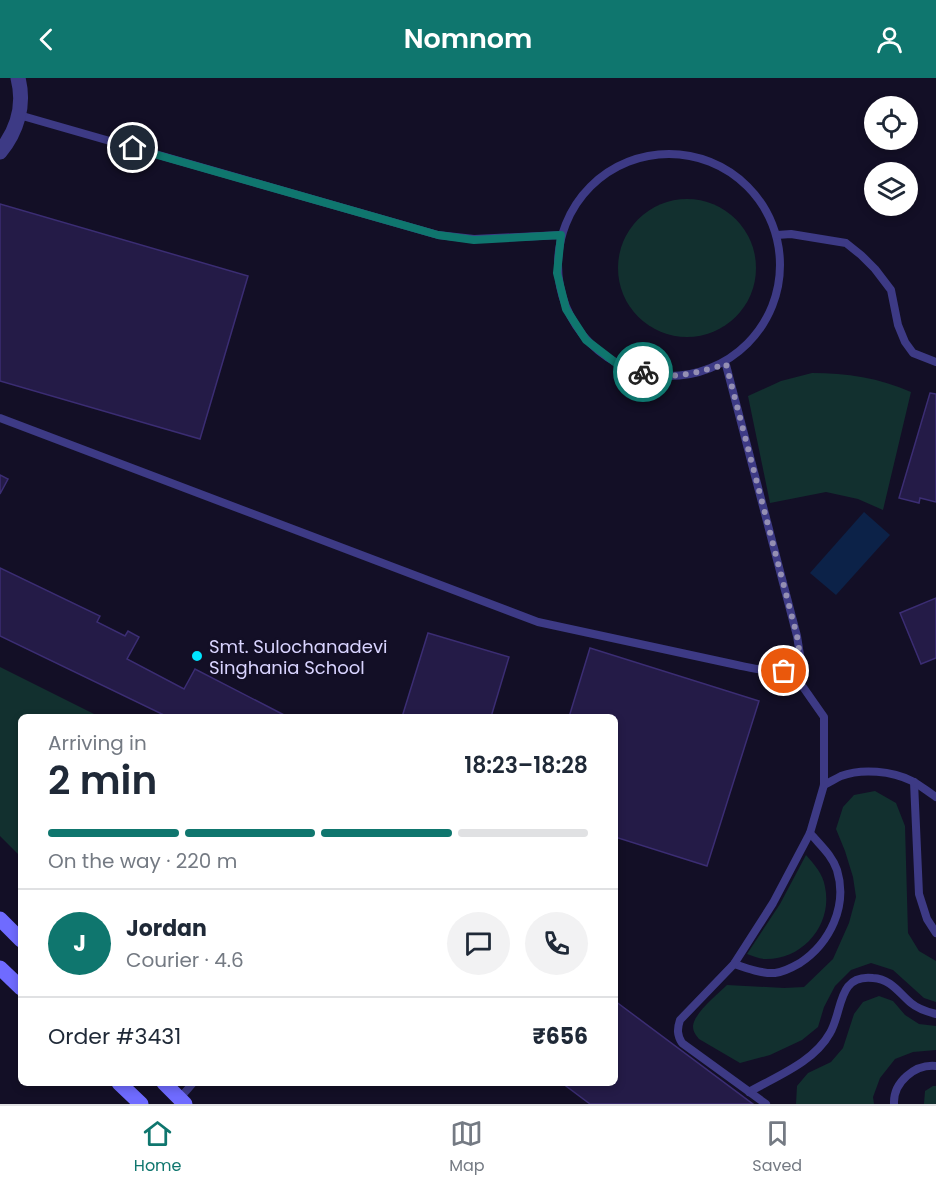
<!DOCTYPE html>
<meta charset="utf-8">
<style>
:root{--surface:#fff;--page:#f2f2f3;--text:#1f2937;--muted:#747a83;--line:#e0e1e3;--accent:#0f766e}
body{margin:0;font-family:Poppins,sans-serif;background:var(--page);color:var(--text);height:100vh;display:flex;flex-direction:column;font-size:22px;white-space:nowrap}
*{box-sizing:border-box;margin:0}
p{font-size:20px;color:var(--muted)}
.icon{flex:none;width:33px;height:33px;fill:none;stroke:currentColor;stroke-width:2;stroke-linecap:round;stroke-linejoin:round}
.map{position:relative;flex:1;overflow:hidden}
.drawer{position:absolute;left:18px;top:636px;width:600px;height:372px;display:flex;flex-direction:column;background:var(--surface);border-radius:9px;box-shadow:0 3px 9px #0003}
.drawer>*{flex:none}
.controls{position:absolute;left:864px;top:18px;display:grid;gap:12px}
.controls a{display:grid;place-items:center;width:54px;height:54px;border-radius:50%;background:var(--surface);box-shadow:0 3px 9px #0003;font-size:30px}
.pin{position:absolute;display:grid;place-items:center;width:51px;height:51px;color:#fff;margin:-26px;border:3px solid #fff;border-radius:50%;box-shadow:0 2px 6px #0007}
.courier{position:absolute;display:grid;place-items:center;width:60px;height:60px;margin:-30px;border:4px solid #0f766e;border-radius:50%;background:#fff;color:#222;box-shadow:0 2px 8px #0007}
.head em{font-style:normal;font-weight:600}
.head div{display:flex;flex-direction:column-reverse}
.head{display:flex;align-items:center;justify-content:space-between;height:102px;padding:0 30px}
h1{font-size:39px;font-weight:600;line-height:45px}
.bar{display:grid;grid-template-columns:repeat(4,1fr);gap:9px 6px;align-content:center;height:72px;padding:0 30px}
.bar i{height:8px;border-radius:4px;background:var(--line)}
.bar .active{background:var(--accent)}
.bar p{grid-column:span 4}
.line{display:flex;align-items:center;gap:15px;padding:0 30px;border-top:2px solid var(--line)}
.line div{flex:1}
.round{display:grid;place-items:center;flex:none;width:63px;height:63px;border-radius:32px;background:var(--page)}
header{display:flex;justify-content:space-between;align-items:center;height:78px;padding:0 30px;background:var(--accent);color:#fff;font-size:27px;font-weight:600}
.menu{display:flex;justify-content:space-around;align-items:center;height:84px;border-top:2px solid var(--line);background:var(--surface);font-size:16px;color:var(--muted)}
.menu a{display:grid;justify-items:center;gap:3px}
.menu .active{color:var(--accent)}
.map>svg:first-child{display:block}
.green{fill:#12302f}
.water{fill:#0c2248}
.building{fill:#241b47;stroke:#3b2d73;stroke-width:1.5}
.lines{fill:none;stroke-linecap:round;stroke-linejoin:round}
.service{stroke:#3d3a85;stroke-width:8}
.tertiary{stroke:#3d3a85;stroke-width:15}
.secondary{stroke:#6f6bff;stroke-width:15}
.done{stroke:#948fb3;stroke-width:6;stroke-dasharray:0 10.8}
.route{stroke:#0f766e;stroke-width:8}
.poi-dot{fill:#00e5ff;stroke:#130f26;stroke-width:2}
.labels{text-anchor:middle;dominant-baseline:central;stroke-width:4.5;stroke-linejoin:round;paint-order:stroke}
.poi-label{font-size:18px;fill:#d9d4ff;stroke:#130f26;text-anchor:start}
</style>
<header><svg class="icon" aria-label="back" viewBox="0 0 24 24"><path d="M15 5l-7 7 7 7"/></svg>Nomnom<svg class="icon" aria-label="person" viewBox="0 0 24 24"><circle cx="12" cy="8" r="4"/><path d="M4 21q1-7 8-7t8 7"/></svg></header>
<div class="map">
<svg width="936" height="1026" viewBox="0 0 936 1026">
<rect width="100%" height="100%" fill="#130f26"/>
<g class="green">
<circle cx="687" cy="190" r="69"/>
<path d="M812 295C846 295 880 300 911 314L883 432 858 421 826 414 770 425 748 318 781 303Z"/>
<polygon points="0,589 100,639 21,639 21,779 0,758"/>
<path d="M875 713 896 725 905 748 908 855 919 873 936 883V924L924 920 893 892 871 885 851 892 835 908 824 929 818 949 802 962 770 977 740 985 699 961C696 957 693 954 693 948 694 935 718 916 727 907L784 910 804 909 833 881 849 845 856 819 853 799 845 773 836 751 843 729 854 717Z"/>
<path d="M806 777C814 786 823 796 825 809 833 846 803 882 765 881 759 881 753 878 747 876L780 826Z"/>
<polygon points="879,918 893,923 905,937 919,946 936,948 936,972 913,974 895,981 880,1000 873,1019 874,1026 796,1026 797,1008 808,995 831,984 843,970 854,936 863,924"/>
<polygon points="933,1008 936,1008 936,1026 924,1026 925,1013"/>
</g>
<polygon class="water" points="864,434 890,457 836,517 810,495"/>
<g class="building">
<polygon points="0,126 248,198 200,361 0,303"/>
<polygon points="930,315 936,316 936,424 920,420 919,425 899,420"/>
<polygon points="0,397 8,401 0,416"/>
<polygon points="0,490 100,538 97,544 125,558 128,553 139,559 127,581 184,611 195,591 288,639 168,639 0,558"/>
<polygon points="936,520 936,580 921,586 900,535"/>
<polygon points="428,555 509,579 491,639 402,639"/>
<polygon points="590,570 759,623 707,788 615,759 615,639 569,639"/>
<polygon points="615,923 753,1026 590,1026 562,1005 615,1005"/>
</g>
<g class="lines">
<g class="service">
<polyline points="19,37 438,157 474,161 561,157"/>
<circle cx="669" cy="187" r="111"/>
<polyline points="777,157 791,156 846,165 861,177 875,191 891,212 898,247 905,264 913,275 936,284"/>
<path d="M0 340 538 544 737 587C757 591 776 597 795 588L800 577 797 558 726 287"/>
<polyline points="914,704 919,816 927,841 936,855"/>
<path d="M824 707C830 704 835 701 841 698 862 690 892 693 912 703 920 707 928 714 936 719"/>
<path d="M734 886C747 890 761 896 775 895 784 894 793 889 800 885 830 865 848 828 837 792 832 777 820 767 810 755"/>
<path d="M749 1014C777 998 814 984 830 955 843 933 837 896 873 900 891 901 899 915 911 925 918 931 928 934 936 936"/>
<polyline points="180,1020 193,1005"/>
<path d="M766 1026 682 965C677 957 677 951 680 942L734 886 773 825 810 755 824 707V639L803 609"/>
<path d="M894 1026C893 1004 915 986 936 988"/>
</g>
<path class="tertiary" d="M0 74C17 53 25 27 18 0"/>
<g class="secondary">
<polyline points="0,841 21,862"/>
<polyline points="0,890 21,910"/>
<polyline points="119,1005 141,1026"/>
<polyline points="164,1005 185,1026"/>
</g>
</g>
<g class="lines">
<path class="done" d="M643 294C670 303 700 294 726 286L797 558 800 578 795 588 784 593"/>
<polyline class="route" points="133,70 438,157 474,162 561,157 557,195 566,231 586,262 616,285 643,294"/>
</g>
<circle class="poi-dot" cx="197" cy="578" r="6"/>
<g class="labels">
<g class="poi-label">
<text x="209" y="568">Smt. Sulochanadevi<tspan x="209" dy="21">Singhania School</tspan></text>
</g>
</g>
</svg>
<div class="controls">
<a><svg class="icon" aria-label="locate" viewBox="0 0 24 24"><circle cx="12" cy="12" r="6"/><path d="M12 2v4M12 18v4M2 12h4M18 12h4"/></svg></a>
<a><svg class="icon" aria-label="layers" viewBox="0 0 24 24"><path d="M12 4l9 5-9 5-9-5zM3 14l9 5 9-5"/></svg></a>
</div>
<div class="pin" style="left:784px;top:593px;background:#ea580c"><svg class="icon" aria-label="bag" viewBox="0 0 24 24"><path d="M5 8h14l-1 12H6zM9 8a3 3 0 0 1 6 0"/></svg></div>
<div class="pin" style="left:133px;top:70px;background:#1f2937"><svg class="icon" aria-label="home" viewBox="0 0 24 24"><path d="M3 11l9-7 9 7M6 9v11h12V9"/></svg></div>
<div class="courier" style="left:643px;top:294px"><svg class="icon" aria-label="bike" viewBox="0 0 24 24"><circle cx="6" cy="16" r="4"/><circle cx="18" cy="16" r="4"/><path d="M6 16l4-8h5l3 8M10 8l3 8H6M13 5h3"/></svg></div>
<section class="drawer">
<div class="head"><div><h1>2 min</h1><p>Arriving in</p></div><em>18:23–18:28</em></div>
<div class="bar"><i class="active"></i><i class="active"></i><i class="active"></i><i></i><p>On the way · 220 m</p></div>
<div class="line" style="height:108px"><b class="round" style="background:var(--accent);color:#fff">J</b><div><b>Jordan</b><p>Courier · 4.6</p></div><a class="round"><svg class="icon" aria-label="chat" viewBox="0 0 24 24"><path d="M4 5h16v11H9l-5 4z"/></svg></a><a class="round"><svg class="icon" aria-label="phone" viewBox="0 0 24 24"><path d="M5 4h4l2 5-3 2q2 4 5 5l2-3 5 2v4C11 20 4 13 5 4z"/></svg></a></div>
<div class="line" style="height:78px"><div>Order #3431</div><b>₹656</b></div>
</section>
</div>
<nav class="menu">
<a class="active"><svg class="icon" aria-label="home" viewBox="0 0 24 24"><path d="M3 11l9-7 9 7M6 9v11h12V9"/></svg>Home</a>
<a><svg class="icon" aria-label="map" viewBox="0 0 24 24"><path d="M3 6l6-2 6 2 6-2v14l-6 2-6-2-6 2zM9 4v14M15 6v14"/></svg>Map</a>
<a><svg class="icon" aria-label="saved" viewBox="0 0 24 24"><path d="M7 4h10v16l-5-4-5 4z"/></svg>Saved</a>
</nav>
